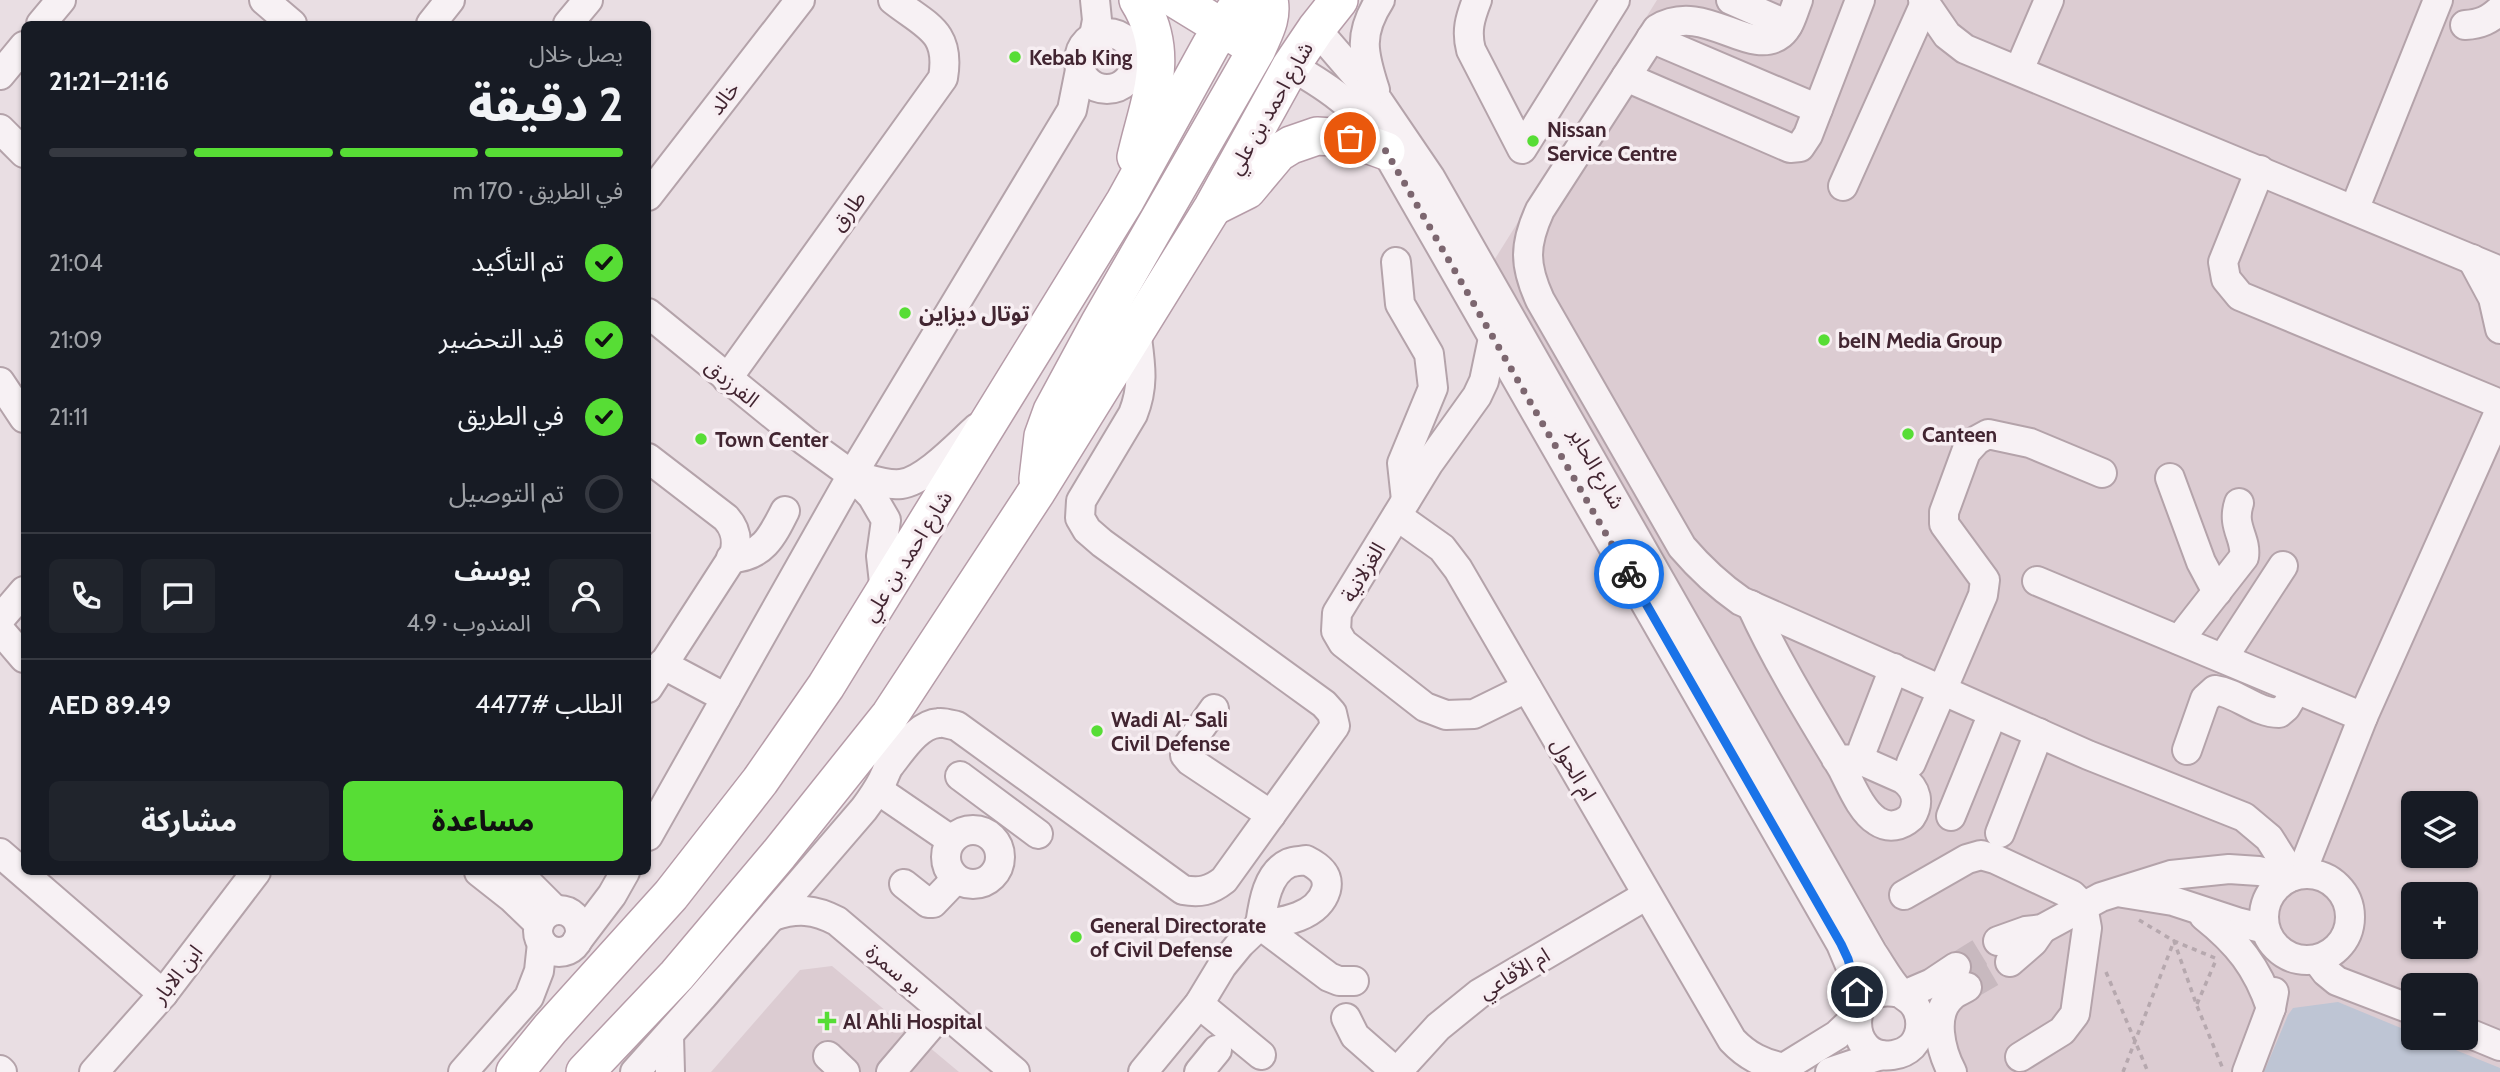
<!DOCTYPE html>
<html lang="ar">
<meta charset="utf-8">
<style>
:root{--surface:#171b24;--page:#20242c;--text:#f1f3f6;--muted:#9ea1a6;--line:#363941;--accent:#57dd35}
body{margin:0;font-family:Cabin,"Noto Sans Arabic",sans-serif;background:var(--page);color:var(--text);direction:rtl;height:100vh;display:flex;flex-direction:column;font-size:26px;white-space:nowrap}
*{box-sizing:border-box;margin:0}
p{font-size:23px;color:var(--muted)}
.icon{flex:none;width:38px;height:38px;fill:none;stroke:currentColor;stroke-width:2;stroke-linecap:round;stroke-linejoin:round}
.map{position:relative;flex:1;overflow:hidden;direction:ltr}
.panel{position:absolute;left:21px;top:21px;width:630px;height:854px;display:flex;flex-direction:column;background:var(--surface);border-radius:10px;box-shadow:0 2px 5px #0004;direction:rtl}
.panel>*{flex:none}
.tools{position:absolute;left:2401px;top:791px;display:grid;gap:14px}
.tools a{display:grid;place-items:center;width:77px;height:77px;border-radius:10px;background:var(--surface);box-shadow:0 2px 5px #0004;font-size:35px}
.pin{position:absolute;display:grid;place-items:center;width:60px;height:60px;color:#fff;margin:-30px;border:4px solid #fff;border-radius:50%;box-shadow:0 2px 7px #0007}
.courier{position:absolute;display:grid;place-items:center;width:70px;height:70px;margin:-35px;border:5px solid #1a73e8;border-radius:50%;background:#fff;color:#222;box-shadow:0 2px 9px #0007}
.summary em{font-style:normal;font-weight:800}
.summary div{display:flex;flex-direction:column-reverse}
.summary{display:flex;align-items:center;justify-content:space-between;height:119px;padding:0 28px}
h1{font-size:46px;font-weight:800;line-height:52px}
.bar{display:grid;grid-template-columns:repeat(4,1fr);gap:10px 7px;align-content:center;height:84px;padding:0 28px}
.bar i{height:9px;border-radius:5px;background:var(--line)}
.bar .current{background:var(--accent)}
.bar p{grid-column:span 4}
.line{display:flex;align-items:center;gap:18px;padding:0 28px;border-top:2px solid var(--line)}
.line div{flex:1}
.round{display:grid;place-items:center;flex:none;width:74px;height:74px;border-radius:10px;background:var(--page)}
ol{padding:0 28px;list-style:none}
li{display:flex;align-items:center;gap:21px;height:77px}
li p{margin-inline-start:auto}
li .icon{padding:7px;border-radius:50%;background:var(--accent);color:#111;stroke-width:4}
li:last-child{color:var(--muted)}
li i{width:38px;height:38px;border:4px solid var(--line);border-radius:50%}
.cta{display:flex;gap:14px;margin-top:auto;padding:14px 28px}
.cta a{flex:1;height:80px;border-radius:10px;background:var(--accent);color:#111;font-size:28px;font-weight:800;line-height:80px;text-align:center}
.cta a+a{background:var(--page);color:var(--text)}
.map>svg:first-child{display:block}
.built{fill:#dcccd2;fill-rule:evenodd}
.green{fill:#bec5d4}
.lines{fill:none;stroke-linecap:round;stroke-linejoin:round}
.minor-tunnel{stroke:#c8b9bf;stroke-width:28;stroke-dasharray:28 14;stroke-linecap:butt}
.minor-casing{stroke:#b4a3aa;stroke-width:32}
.major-casing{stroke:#b69ca8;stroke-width:40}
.path{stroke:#b6a8ae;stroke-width:3.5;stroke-dasharray:5 5;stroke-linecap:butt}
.minor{stroke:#f7f1f4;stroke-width:28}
.major{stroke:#fff;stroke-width:37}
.done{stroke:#7c666f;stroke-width:7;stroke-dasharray:0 12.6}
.route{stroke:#1a73e8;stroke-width:9}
.poi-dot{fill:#57dd35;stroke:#f7eef2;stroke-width:2.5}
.labels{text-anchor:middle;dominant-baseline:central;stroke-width:7;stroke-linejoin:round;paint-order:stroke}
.poi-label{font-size:21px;font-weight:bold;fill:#422531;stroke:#f7eef2;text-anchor:start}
.street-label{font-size:21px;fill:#422531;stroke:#f7eef2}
</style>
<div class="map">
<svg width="2500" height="1072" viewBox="0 0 2500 1072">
<rect width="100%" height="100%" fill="#e9dee3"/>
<g class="built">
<path d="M1657 0H2500V1072H1960L1493 262ZM2413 803H2466V856H2413ZM2413 894H2466V947H2413ZM2413 985H2466V1038H2413Z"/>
<polygon points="832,966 959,1072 711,1072 800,970"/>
</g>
<polygon class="green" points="2338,1002 2413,1033 2413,1038 2426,1038 2500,1068 2500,1072 2264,1072 2288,1015 2293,1008"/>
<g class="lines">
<g class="minor-tunnel">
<polyline points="1956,967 1998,941"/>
<polyline points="1967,987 2010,962"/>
</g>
<defs>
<g id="minor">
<polyline points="264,0 292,24"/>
<path d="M1477 0C1470 18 1466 31 1471 50L1522 149 1615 0"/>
<polyline points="1731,0 1788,25"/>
<path d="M1798 0C1794 10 1790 27 1781 34 1750 59 1704 0 1657 29L1540 210C1524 245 1524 265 1540 300L1682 547C1700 568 1718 585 1741 601L2088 755 2244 817 2269 838 2293 876"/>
<polyline points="1923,0 1947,35 1965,49 2500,271"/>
<polyline points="41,24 61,0"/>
<polyline points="431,24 450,0"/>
<polyline points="568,24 588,0"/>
<path d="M2465 25C2481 24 2489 20 2500 10"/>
<path d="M1316 29 1379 102 1430 177 1872 952C1881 965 1889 981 1900 992 1903 996 1908 998 1912 1002 1923 1014 1923 1034 1912 1046 1907 1051 1900 1054 1893 1055 1845 1063 1843 979 1900 993"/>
<circle cx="1107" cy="61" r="28"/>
<polyline points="1094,36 1097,20 1095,0"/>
<polyline points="1651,38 1818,109"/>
<path d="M1291 66C1335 91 1358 108 1386 151L1841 944 1854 975 1860 1008"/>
<polyline points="2019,70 2049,0"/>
<polyline points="0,75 24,46"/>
<polyline points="1626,77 1790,148 1800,147 1808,135 1860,0"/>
<path d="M1375 90C1363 53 1358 34 1380 0"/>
<polyline points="0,129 24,153"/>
<polyline points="2260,170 2223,262 2226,279 2240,296 2500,404"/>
<polyline points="1843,186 1925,3"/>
<polyline points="648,196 800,0"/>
<polyline points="2354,210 2438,0"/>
<polyline points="2472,259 2493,298 2500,329"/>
<polyline points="1396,262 1400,304 1429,354 1433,388 1402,463 1406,500"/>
<polyline points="648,313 805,441 852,475 872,496 886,520 881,556 885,592"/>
<polyline points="1493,338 1484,381 1477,396 1429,463 1337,613 1336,631 1343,643 1425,707 1446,715 1474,714 1527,688"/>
<path d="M727 379 943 78C951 31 926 26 893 0"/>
<polyline points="0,382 24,418"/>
<path d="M648 458 726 518C736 529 738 541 734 555L648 688"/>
<path d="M852 475C867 478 885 486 901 484 925 481 959 444 977 428"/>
<polyline points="2170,478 2201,562 2217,592"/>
<path d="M1397 516 1442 548 1458 569 1732 1040C1747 1056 1763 1064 1785 1068"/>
<path d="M731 558C762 557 772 537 785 511"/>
<polyline points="2037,581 2363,717"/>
<path d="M1751 605C1777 662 1810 715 1842 768 1851 785 1861 811 1877 821 1889 829 1901 826 1911 817 1920 803 1917 789 1903 779L1860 760 1836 759"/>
<polyline points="0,619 24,591"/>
<polyline points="0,630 24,658"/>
<path d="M2179 640 2244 557C2247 538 2231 527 2239 503"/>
<polyline points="2223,658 2283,566"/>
<polyline points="662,664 726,698"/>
<polyline points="1214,709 1187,747 1185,755 1190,761 1271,815"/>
<polyline points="1863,748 1894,668"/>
<path d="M2187 750 2205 699 2215 690C2238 693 2256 713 2279 713L2286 707 2296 690"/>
<polyline points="1911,763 1983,595 1985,580 1944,524 1944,512 1966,452 1977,440 1988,434 2030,443 2102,473"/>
<path d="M890 765C902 750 918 724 939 723 944 722 952 725 957 726L1183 890C1200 893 1210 891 1224 880L1335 726 1332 713 1324 704 1102 543 1087 530 1080 518 1081 501 1133 414C1145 384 1140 362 1136 330"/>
<polyline points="960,776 1038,834"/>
<polyline points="878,790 951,840"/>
<polyline points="1951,816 1993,713"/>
<circle cx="973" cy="857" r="27"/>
<polyline points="2000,833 2039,733"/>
<polyline points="648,836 852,475 1072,110 1080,70"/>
<polyline points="0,853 163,994"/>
<path d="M1306 860C1318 866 1330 874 1326 890 1318 917 1283 922 1260 925 1263 904 1267 873 1289 863 1294 861 1301 861 1306 860Z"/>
<polyline points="479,872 512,898 539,924"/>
<polyline points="517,872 555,910"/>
<circle cx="2307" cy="917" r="43"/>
<polyline points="2301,874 2363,717 2500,410"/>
<polyline points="904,884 928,903 933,903 956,879"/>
<polyline points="2123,893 2173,901 2237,922 2265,929"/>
<polyline points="1904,895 1967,859 1981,855 1995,859 2072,895 2083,906 2087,928 2075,1014 2062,1031 2020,1057"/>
<circle cx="559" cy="931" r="21"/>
<path d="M773 916C797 908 814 909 837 921L1015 1072"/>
<path d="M2204 916C2238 943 2257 967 2271 1008"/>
<polyline points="577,941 612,895 625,872"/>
<polyline points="1998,941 2026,931 2042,929 2101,897 2171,875 2229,869 2259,871 2288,878"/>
<polyline points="2317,960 2326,972 2337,981 2413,1010"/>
<polyline points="2010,962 2033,942 2042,929"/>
<polyline points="1904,995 1932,983 1956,967"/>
<polyline points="1199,1004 1261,1055"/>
<polyline points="1346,1018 1355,1036 1396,1072"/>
<polyline points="2466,1032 2500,1046"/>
<polyline points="669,1036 670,1072"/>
<polyline points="828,1056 845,1072"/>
<polyline points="0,1070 2,1072"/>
<polyline points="94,1072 163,994 256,872"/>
<polyline points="463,1072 529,997 539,971 542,943"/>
<path d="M635 1072 703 996 864 809C878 790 890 772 892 748"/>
<polyline points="891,1072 943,1011"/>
<polyline points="1143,1072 1199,1004 1222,966 1240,944 1260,925 1329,977 1339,981 1354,981"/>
<polyline points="1199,1072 1217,1050"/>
<polyline points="1397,1072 1438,1027 1480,993 1647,895"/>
<polyline points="1777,1072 1837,1035 1857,1016"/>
<polyline points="1830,1072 1881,1055"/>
<path d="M1952 1072C1941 1051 1931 1014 1952 996 1956 992 1963 990 1967 987"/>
<polyline points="2247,1072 2271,1008 2274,992"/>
</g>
<g id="major">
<polyline points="1177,0 1244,41"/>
<path d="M1136 157C1149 100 1172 54 1138 0"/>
<polyline points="1217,205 1247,190 1278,153 1291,145 1317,136 1350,138 1386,151"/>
<path d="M1038 479 1043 436 1052 411 1099 324 1257 49C1264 32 1273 18 1269 0"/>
<polyline points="515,1072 550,1029 671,895 760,781 826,686 1125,201 1211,45 1242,0"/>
<polyline points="585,1072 677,975 779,854 890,715 1037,491 1213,207 1291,66 1316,29 1339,0"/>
</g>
</defs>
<use href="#minor" class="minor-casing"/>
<use href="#major" class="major-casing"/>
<g class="path">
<polyline points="2139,920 2174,941 2197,1006 2223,1069"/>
<polyline points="2106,972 2148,1072"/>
<polyline points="2197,1004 2216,960"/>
<polyline points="2123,1072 2174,941 2215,958"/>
</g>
<use href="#minor" class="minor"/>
<use href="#major" class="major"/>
</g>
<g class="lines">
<polyline class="done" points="1350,138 1386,151 1629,574"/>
<polyline class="route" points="1629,574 1841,944 1848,959 1857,992"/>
</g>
<g class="poi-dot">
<circle cx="1015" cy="57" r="7"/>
<circle cx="1533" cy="141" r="7"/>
<circle cx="905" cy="313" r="7"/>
<circle cx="1824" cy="340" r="7"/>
<circle cx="1908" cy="434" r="7"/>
<circle cx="701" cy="439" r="7"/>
<circle cx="1097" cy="731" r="7"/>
<circle cx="1076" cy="937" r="7"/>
<path d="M823.5 1010.5h7v7h7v7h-7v7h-7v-7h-7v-7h7z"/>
</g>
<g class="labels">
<g class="poi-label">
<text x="1029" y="57">Kebab King</text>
<text x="1547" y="129">Nissan<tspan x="1547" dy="24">Service Centre</tspan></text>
<text x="919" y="313">توتال ديزاين</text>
<text x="1838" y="340">beIN Media Group</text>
<text x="1922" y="434">Canteen</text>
<text x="715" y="439">Town Center</text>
<text x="1111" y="719">Wadi Al- Sali<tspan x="1111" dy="24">Civil Defense</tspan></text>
<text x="1090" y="925">General Directorate<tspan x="1090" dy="24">of Civil Defense</tspan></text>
<text x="843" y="1021">Al Ahli Hospital</text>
</g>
<g class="street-label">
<text transform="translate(724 98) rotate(-52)">خالد</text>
<text transform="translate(1270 108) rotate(-60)">شارع احمد بن علي</text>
<text transform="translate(848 211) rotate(-54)">طارق</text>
<text transform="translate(732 383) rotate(39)">الفرزدق</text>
<text transform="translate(1597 468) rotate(60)">شارع الحاير</text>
<text transform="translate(907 556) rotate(-58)">شارع احمد بن علي</text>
<text transform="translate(1363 572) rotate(-59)">الغزلانية</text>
<text transform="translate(1574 769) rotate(60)">ام الحول</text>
<text transform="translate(894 969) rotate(40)">بو سمرة</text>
<text transform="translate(1514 973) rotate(-31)">ام الأفاعي</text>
<text transform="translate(177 974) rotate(-52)">ابن الابار</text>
</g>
</g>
</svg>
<div class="tools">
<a><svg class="icon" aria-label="layers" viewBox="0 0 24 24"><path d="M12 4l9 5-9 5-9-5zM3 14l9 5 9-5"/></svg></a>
<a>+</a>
<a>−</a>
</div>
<div class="pin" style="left:1350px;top:138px;background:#ea580c"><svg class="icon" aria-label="bag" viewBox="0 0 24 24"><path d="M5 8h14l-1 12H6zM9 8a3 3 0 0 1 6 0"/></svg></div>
<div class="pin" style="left:1857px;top:992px;background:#1f2937"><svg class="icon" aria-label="home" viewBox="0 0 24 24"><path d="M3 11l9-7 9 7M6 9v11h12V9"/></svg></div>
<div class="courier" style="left:1629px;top:574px"><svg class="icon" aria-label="bike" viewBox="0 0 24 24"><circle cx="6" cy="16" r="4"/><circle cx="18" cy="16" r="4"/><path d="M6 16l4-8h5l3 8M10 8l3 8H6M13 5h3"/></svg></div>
<section class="panel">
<div class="summary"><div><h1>2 دقيقة</h1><p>يصل خلال</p></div><em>21:16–21:21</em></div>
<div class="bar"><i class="current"></i><i class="current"></i><i class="current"></i><i></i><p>في الطريق · 170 m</p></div>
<ol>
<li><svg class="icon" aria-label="check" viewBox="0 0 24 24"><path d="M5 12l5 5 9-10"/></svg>تم التأكيد<p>21:04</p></li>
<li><svg class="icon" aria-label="check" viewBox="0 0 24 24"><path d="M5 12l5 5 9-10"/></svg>قيد التحضير<p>21:09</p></li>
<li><svg class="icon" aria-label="check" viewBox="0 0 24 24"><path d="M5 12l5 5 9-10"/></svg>في الطريق<p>21:11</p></li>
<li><i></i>تم التوصيل</li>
</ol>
<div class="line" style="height:126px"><a class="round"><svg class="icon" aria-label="person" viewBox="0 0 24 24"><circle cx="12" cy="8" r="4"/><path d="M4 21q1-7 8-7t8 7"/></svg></a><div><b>يوسف</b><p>المندوب · 4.9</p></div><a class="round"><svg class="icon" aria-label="chat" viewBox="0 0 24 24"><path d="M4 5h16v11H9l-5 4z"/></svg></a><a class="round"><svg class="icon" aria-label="phone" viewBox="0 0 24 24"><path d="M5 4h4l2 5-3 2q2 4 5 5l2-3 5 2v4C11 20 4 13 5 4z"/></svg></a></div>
<div class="line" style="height:91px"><div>الطلب #4477</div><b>AED 89.49</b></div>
<div class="cta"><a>مساعدة</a><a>مشاركة</a></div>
</section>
</div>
